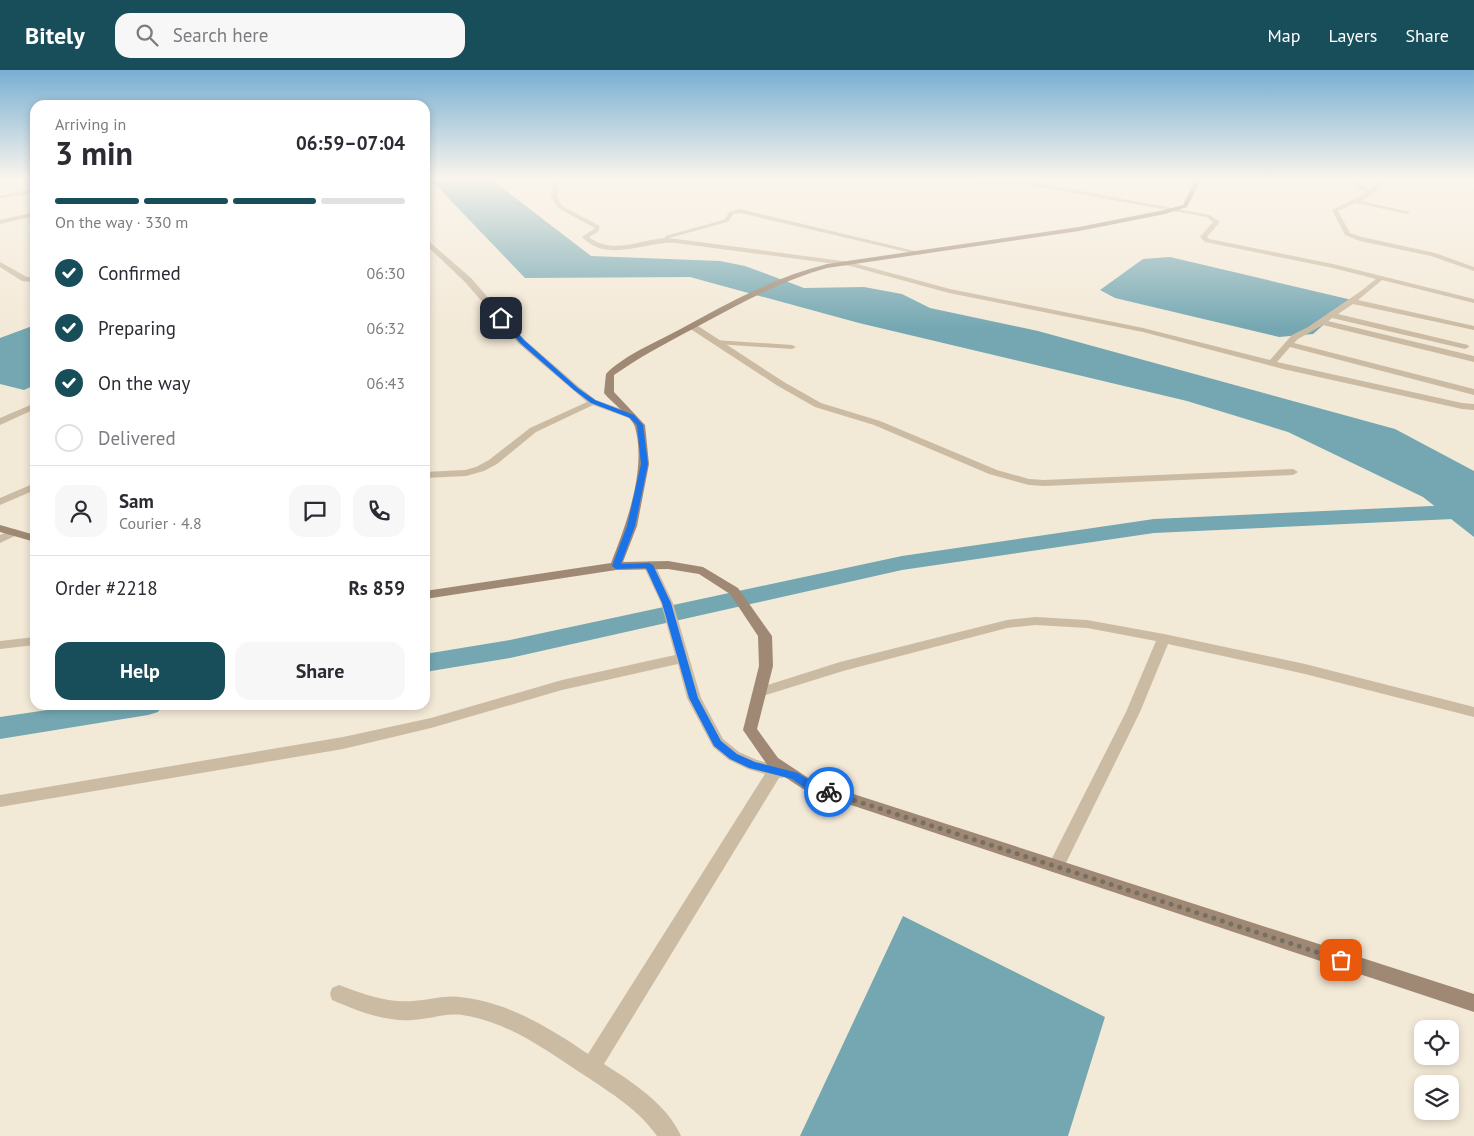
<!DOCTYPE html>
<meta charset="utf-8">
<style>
:root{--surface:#fff;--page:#f7f7f7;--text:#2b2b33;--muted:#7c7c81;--line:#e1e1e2;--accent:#184d5a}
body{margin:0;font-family:"PT Sans",sans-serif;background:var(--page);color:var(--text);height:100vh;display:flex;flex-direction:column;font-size:19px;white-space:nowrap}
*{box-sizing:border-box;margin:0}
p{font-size:16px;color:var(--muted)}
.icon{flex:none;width:28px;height:28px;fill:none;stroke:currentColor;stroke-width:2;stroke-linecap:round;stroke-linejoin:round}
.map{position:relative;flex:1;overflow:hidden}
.sheet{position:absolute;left:30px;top:30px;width:400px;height:610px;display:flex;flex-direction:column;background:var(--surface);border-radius:15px;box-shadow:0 2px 8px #0003}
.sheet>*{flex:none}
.controls{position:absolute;left:1414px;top:950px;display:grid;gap:10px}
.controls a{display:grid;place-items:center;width:45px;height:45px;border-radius:10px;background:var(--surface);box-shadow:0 2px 8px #0003;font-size:25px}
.pin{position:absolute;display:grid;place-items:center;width:42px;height:42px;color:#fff;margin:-21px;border-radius:10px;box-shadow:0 2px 8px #0006}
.courier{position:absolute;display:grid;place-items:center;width:50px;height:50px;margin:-25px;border:4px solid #1a73e8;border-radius:50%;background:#fff;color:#222;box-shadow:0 1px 6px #0007}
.headline em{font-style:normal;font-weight:600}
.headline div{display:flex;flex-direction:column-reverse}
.headline{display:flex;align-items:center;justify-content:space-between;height:85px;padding:0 25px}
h1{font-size:32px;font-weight:600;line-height:38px}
.bar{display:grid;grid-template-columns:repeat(4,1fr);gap:8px 5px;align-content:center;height:60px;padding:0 25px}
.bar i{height:6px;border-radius:4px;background:var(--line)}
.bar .active{background:var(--accent)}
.bar p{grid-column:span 4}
.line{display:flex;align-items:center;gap:12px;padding:0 25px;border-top:1px solid var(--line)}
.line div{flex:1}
.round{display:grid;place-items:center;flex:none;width:52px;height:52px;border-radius:15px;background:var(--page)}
ol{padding:0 25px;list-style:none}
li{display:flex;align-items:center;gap:15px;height:55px}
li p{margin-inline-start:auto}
li .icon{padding:5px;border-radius:50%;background:var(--accent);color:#fff;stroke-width:4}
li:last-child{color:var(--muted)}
li i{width:28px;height:28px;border:2px solid var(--line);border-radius:50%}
.primary-button{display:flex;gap:10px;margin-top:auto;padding:10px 25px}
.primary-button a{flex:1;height:58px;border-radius:15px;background:var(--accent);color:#fff;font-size:20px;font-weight:600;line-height:58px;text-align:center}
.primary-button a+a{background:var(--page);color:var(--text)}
header{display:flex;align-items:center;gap:30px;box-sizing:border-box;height:70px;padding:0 25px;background:var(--accent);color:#fff}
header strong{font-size:24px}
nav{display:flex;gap:28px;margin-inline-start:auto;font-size:18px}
.search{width:350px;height:45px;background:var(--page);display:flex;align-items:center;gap:12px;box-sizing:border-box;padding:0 18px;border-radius:15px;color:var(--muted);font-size:19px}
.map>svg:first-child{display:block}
.water{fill:#74a7b2}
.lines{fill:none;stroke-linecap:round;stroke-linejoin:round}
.canal{fill:#74a7b2;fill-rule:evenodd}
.lane{fill:#cbbba3;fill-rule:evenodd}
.street{fill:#cbbba3;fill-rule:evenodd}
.secondary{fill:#9f8974;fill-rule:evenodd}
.route{fill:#1a73e8}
.done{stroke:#786f63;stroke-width:5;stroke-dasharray:0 9}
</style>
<header>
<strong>Bitely</strong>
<div class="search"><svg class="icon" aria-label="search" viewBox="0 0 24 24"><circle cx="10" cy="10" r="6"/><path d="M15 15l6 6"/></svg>Search here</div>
<nav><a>Map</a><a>Layers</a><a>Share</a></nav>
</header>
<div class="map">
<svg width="1474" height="1066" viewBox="0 0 1474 1066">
<rect width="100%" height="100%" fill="#f3e9d7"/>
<g class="water">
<polygon points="431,110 492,110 591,186 720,191 745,196 804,218 864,217 902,224 930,238 1038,261 1395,359 1474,401 1474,467 1423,427 1288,362 1187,331 859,253 690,207 525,208"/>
<polygon points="1170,187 1352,230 1313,264 1279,267 1115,228 1100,220 1143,189"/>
<polygon points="35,255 35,315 24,320 0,314 0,268"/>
<polygon points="903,846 1105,947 1068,1066 800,1066"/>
</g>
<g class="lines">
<g class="canal">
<polygon points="1474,434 1474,448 1154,463 902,500 510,588 425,602 425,584 510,570 902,486 1154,449"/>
<polygon points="81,635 162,635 158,642 148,645 0,669 0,647"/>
</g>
<polygon class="lane" points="714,270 792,275 796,277 792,279 717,274 714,274"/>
<g class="street">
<polygon points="0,110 7,110 0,112"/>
<path d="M553 110H559L557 126 562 136 600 156 598 162 589 167C612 185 639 170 665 168V166L720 151 725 149 729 142 740 139 923 183 920 185 740 143 733 144 729 151 724 153 669 168 850 192 950 219 1143 258 1270 290 1292 265 1308 257 1361 221 1376 209 1333 198 1205 172 1200 167 1213 152 1206 147 1024 114 959 110H1021L1210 145 1220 152 1207 167 1209 169 1333 194 1474 229V233L1382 210 1358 230 1474 256V260L1353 234 1338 244 1468 275 1469 277 1465 279 1332 248 1328 251 1474 286V292L1323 255 1298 269 1294 273 1474 319V325L1290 277 1277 292 1462 333 1474 334V340L1462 339 1283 299 1143 262 949 223 850 196 676 173C645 171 608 194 582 167L595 158 558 138 551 126Z"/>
<polygon points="1347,110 1353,110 1369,120 1381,110 1387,110 1372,124 1361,131 1410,142 1407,144 1356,133 1338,141 1350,163 1362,167 1435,183 1474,197 1474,201 1431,186 1360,171 1345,165 1332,140 1366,123"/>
<polygon points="35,119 35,123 0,128 0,126"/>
<polygon points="35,142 35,146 0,154 0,150"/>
<polygon points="425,168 471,208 525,270 579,317 596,330 635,344 635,348 629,348 593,335 536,362 497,394 484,401 466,406 425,408 425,402 465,400 476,397 489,390 530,358 587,332 519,274 465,212 425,174"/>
<polygon points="0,192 27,207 35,208 35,212 22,211 0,197"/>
<polygon points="689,254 695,254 784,312 821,333 880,351 997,400 1029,409 1044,410 1293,399 1298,402 1293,405 1044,416 1029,415 989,404 874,355 815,337 778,316 689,258"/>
<polygon points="35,333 35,339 0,355 0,348"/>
<polygon points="35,413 35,420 0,435 0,428"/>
<polygon points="15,459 21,462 19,464 0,473 0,465"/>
<path d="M649 491 655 495 673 533 701 628 723 669 739 682 757 690 788 699 791 703 788 707 779 708 604 994C632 1012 667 1034 681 1066H657C639 1040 611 1023 584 1005 546 980 509 952 462 945 446 943 430 949 413 950 385 952 358 941 332 930L330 924 332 918 339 915C363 924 387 933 413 931 429 930 444 925 459 927 506 931 550 958 588 984L765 704 748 699 729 690 713 677 687 628 678 594 562 620 431 658 343 679 0 737V725L343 667 431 648 562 610 675 585 661 533 643 495Z"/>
<polygon points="1036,547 1087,550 1164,564 1305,594 1474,637 1474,647 1305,604 1168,574 1140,642 1062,801 1056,803 1050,801 1048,796 1126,642 1156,571 1087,558 1036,555 1007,558 843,601 760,627 755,625 753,622 755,619 840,592 1007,550"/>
<polygon points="35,567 35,575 0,579 0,571"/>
</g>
<g class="secondary">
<path d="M1195 110H1201L1187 137 1165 144 1079 161 827 198C783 210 743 232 702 254 676 268 648 282 623 299L614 305V322L645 355 649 394 637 456 623 492 668 491 703 497 738 518 772 566 773 596 757 659 778 688 813 711 1474 924V942L803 719 768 696 743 660 759 596 758 566 730 524 699 504 668 499 616 500 425 529V521L611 493C626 455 647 399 635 357 633 348 611 332 604 323L606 304C622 287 650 275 671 264 721 237 771 208 827 194L1079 157 1164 140 1183 135Z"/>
<polygon points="0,455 35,465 35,472 0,462"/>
</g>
</g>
<linearGradient id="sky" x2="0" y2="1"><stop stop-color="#79afd2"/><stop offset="0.42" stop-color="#faf5ed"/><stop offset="1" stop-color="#faf5ed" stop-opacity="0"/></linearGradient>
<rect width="1474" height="259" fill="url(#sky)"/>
<polygon class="route" points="499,247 503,247 524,270 578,318 595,330 634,345 643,355 648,394 635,456 621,494 649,493 653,495 671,533 698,628 721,671 737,684 755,692 798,703 812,712 833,719 833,725 829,726 805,718 792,709 749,698 730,689 714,676 689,628 662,533 646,498 616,499 612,496 627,456 641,394 637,355 630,348 591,333 574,320 520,273"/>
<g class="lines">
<polyline class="done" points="829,722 1341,890"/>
</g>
</svg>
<div class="controls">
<a><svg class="icon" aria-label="locate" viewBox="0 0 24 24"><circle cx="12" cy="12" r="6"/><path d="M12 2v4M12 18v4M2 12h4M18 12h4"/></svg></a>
<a><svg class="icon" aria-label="layers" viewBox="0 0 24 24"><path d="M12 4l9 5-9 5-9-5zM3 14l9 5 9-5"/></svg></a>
</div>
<div class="pin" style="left:1341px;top:890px;background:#ea580c"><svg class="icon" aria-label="bag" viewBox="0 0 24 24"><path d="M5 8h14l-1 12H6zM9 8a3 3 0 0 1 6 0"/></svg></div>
<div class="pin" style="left:501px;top:248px;background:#1f2937"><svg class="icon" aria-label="home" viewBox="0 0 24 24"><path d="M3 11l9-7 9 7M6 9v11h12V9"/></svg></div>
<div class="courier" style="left:829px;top:722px"><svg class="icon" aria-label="bike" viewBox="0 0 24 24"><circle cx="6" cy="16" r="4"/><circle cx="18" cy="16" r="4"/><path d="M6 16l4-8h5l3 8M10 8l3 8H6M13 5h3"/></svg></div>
<section class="sheet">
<div class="headline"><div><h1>3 min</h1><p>Arriving in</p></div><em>06:59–07:04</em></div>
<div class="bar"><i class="active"></i><i class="active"></i><i class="active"></i><i></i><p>On the way · 330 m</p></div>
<ol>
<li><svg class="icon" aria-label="check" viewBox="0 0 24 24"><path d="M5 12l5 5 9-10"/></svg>Confirmed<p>06:30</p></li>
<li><svg class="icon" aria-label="check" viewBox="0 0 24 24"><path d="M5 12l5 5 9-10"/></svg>Preparing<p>06:32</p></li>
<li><svg class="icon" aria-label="check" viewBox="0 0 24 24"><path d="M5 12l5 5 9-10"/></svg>On the way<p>06:43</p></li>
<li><i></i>Delivered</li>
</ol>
<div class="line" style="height:90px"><a class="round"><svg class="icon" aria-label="person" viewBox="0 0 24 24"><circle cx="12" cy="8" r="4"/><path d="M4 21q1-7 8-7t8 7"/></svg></a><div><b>Sam</b><p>Courier · 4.8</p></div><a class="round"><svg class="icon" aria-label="chat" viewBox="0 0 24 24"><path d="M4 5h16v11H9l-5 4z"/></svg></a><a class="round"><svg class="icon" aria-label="phone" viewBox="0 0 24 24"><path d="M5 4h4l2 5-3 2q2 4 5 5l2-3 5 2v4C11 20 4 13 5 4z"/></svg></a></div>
<div class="line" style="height:65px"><div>Order #2218</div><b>Rs 859</b></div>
<div class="primary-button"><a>Help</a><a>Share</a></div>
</section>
</div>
